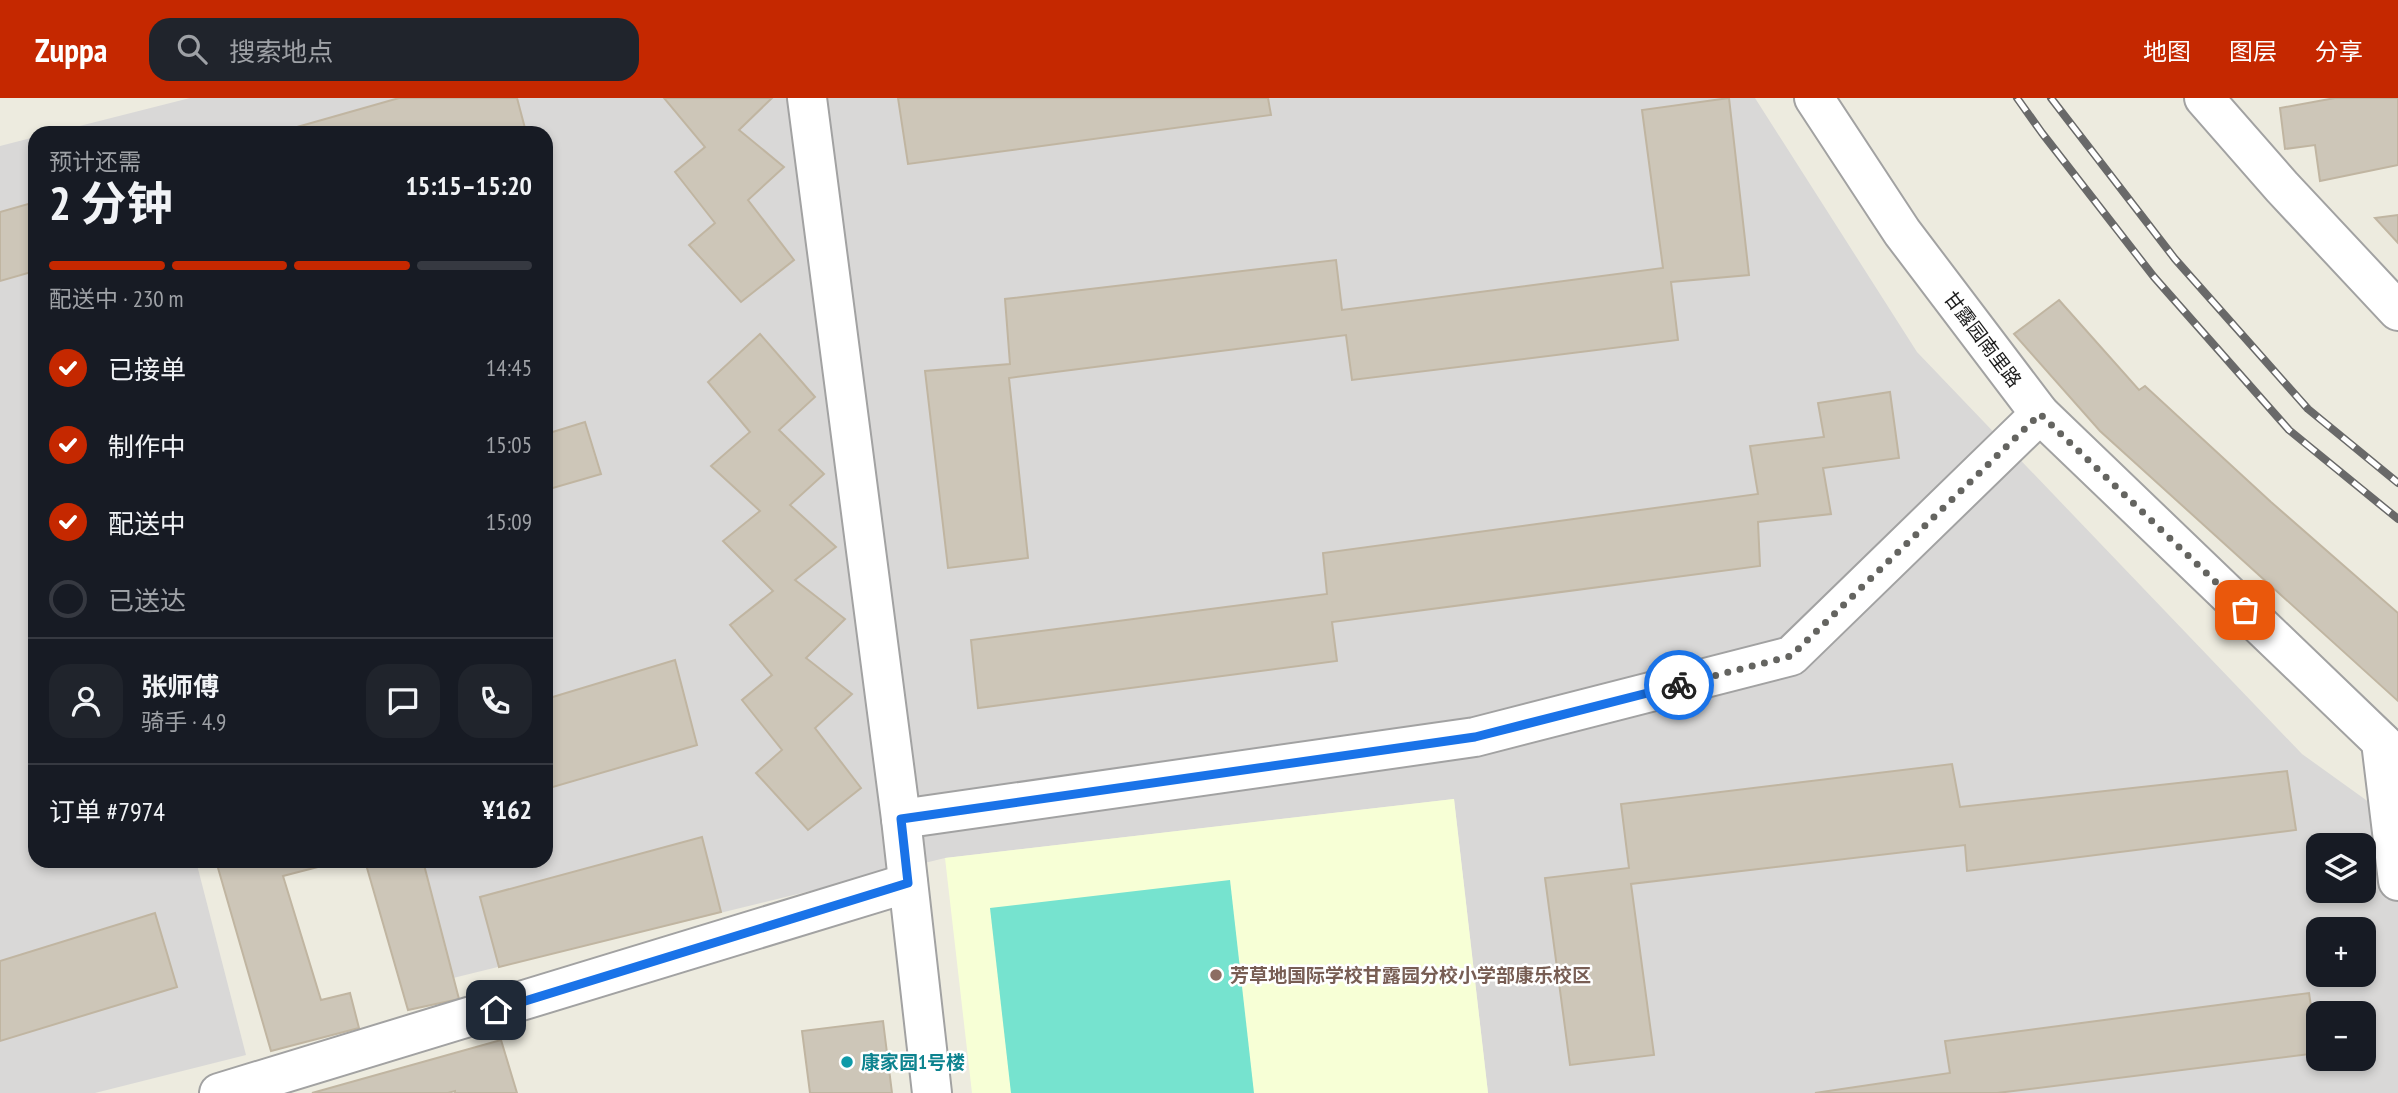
<!DOCTYPE html>
<html lang="zh">
<meta charset="utf-8">
<style>
:root{--surface:#171b24;--page:#20242c;--text:#f1f3f6;--muted:#9ea1a6;--line:#363941;--accent:#c52800}
body{margin:0;font-family:"PT Sans Narrow","Noto Sans SC",sans-serif;background:var(--page);color:var(--text);height:100vh;display:flex;flex-direction:column;font-size:26px;white-space:nowrap}
*{box-sizing:border-box;margin:0}
p{font-size:23px;color:var(--muted)}
.icon{flex:none;width:38px;height:38px;fill:none;stroke:currentColor;stroke-width:2;stroke-linecap:round;stroke-linejoin:round}
.map{position:relative;flex:1;overflow:hidden}
.details{position:absolute;left:28px;top:28px;width:525px;height:742px;display:flex;flex-direction:column;background:var(--surface);border-radius:21px;box-shadow:0 4px 10px #0003}
.details>*{flex:none}
.controls{position:absolute;left:2306px;top:735px;display:grid;gap:14px}
.controls a{display:grid;place-items:center;width:70px;height:70px;border-radius:14px;background:var(--surface);box-shadow:0 4px 10px #0003;font-size:35px}
.pin{position:absolute;display:grid;place-items:center;width:60px;height:60px;color:#fff;margin:-30px;border-radius:14px;box-shadow:0 4px 10px #0006}
.courier{position:absolute;display:grid;place-items:center;width:70px;height:70px;margin:-35px;border:5px solid #1a73e8;border-radius:50%;background:#fff;color:#222;box-shadow:0 2px 9px #0007}
.summary em{font-style:normal;font-weight:700}
.summary div{display:flex;flex-direction:column-reverse}
.summary{display:flex;align-items:center;justify-content:space-between;height:119px;padding:0 21px}
h1{font-size:46px;font-weight:700;line-height:52px}
.bar{display:grid;grid-template-columns:repeat(4,1fr);gap:10px 7px;align-content:center;height:84px;padding:0 21px}
.bar i{height:9px;border-radius:5px;background:var(--line)}
.bar .current{background:var(--accent)}
.bar p{grid-column:span 4}
.line{display:flex;align-items:center;gap:18px;padding:0 21px;border-top:2px solid var(--line)}
.line div{flex:1}
.round{display:grid;place-items:center;flex:none;width:74px;height:74px;border-radius:21px;background:var(--page)}
ol{padding:0 21px;list-style:none}
li{display:flex;align-items:center;gap:21px;height:77px}
li p{margin-inline-start:auto}
li .icon{padding:7px;border-radius:50%;background:var(--accent);color:#fff;stroke-width:4}
li:last-child{color:var(--muted)}
li i{width:38px;height:38px;border:4px solid var(--line);border-radius:50%}
header{display:flex;align-items:center;gap:42px;box-sizing:border-box;height:98px;padding:0 35px;background:var(--accent);color:#fff}
header strong{font-size:33px}
nav{display:flex;gap:38px;margin-inline-start:auto;font-size:24px}
.search{width:490px;height:63px;background:var(--page);display:flex;align-items:center;gap:18px;box-sizing:border-box;padding:0 24px;border-radius:21px;color:var(--muted);font-size:26px}
.map>svg:first-child{display:block}
.residential{fill:#d9d8d7;fill-rule:evenodd}
.education{fill:#f7ffd6}
.pitch{fill:#76e3cf}
.building{fill:#cdc6b8;stroke:#c0b5a1;stroke-width:2}
.lines{fill:none;stroke-linecap:round;stroke-linejoin:round}
.minor-casing{stroke:#a2a2a2;stroke-width:42}
.minor{stroke:#fff;stroke-width:38}
.rail-casing{stroke:#696969;stroke-width:8}
.rail{stroke:#fff;stroke-width:5;stroke-dasharray:16;stroke-linecap:butt}
.done{stroke:#646460;stroke-width:7;stroke-dasharray:0 12.6}
.route{stroke:#1a73e8;stroke-width:9}
.education-dot{fill:#8d6e63;stroke:#fff;stroke-width:2.5}
.culture-dot{fill:#0f9aa8;stroke:#fff;stroke-width:2.5}
.labels{text-anchor:middle;dominant-baseline:central;stroke-width:5;stroke-linejoin:round;paint-order:stroke}
.street-label{font-size:19px;fill:#1b1b1b;stroke:#fff}
.education-label{font-size:19px;font-weight:bold;fill:#785e54;stroke:#fff;text-anchor:start}
.culture-label{font-size:19px;font-weight:bold;fill:#0d838f;stroke:#fff;text-anchor:start}
</style>
<header>
<strong>Zuppa</strong>
<div class="search"><svg class="icon" aria-label="search" viewBox="0 0 24 24"><circle cx="10" cy="10" r="6"/><path d="M15 15l6 6"/></svg>搜索地点</div>
<nav><a>地图</a><a>图层</a><a>分享</a></nav>
</header>
<div class="map">
<svg width="2398" height="995" viewBox="0 0 2398 995">
<rect width="100%" height="100%" fill="#edebdf"/>
<g class="residential">
<path d="M190 0H1755L1917 254 2302 656 2398 725V995H1488L1454 701 945 760 449 881 418 763H546V35H52ZM2319 747H2364V793H2319ZM2319 831H2364V877H2319ZM2319 915H2364V961H2319Z"/>
<polygon points="35,39 35,763 196,763 246,957 95,995 0,995 0,48"/>
</g>
<polygon class="education" points="1454,701 1488,995 972,995 945,760"/>
<polygon class="pitch" points="1230,782 1254,995 1011,995 990,810"/>
<g class="building">
<polygon points="399,0 517,0 526,34 276,35"/>
<polygon points="664,0 772,0 739,32 784,69 748,102 794,162 741,204 689,147 715,125 675,74 705,49"/>
<polygon points="898,0 1268,0 1271,17 908,66"/>
<polygon points="1729,0 1749,177 1671,184 1678,242 1352,282 1346,237 1009,280 1028,460 948,470 925,273 1010,266 1005,201 1336,162 1342,212 1663,170 1642,12"/>
<polygon points="2335,0 2398,0 2398,67 2320,83 2315,47 2285,51 2280,10"/>
<polygon points="35,104 35,173 0,183 0,114"/>
<polygon points="2398,117 2398,145 2375,120"/>
<polygon points="2059,202 2139,292 2145,288 2271,404 2398,515 2398,603 2100,333 2014,236"/>
<polygon points="760,236 815,299 779,332 824,376 790,407 836,449 795,482 845,521 806,560 852,596 815,630 861,690 808,732 756,675 782,652 742,602 772,577 730,527 773,493 723,443 760,413 711,368 750,334 708,284"/>
<polygon points="1890,294 1899,360 1823,370 1831,416 1758,424 1760,468 1332,524 1337,563 978,610 971,542 1327,496 1323,455 1758,396 1750,348 1824,339 1818,305"/>
<polygon points="585,324 601,376 546,392 546,336"/>
<polygon points="675,562 697,647 546,691 546,601"/>
<polygon points="1952,666 1960,709 2287,673 2296,732 1967,773 1965,747 1631,786 1654,957 1570,967 1545,780 1629,770 1621,706"/>
<polygon points="702,739 721,814 499,869 480,799"/>
<polygon points="216,763 341,763 283,778 321,902 350,895 359,930 271,953"/>
<polygon points="365,763 423,763 459,901 408,912"/>
<polygon points="155,815 177,889 0,943 0,863"/>
<polygon points="2309,895 2318,955 1997,995 1815,995 1950,975 1945,943"/>
<polygon points="883,923 892,995 810,995 802,933"/>
<polygon points="501,942 517,995 455,995 455,993 448,995 312,995"/>
</g>
<g class="lines">
<defs>
<g id="minor">
<polyline points="807,0 901,721 932,995"/>
<polyline points="1814,0 1902,134 2040,316 2391,653 2398,657"/>
<polyline points="2204,0 2282,89 2398,213"/>
<polyline points="2381,644 2398,783"/>
<polyline points="901,721 1475,639 1791,558 2040,316"/>
<polyline points="219,995 908,785"/>
</g>
</defs>
<use href="#minor" class="minor-casing"/>
<use href="#minor" class="minor"/>
<defs>
<g id="rail">
<polyline points="2017,0 2042,35 2154,179 2289,332 2398,421"/>
<polyline points="2051,0 2175,161 2308,311 2398,385"/>
</g>
</defs>
<use href="#rail" class="rail-casing"/>
<use href="#rail" class="rail"/>
</g>
<g class="lines">
<polyline class="done" points="1679,587 1791,558 2040,316 2245,512"/>
<polyline class="route" points="496,912 908,785 901,721 1475,639 1679,587"/>
</g>
<circle class="education-dot" cx="1216" cy="877" r="7"/>
<circle class="culture-dot" cx="847" cy="964" r="7"/>
<g class="labels">
<g class="street-label">
<text transform="translate(1983 241) rotate(53)">甘露园南里路</text>
</g>
<g class="education-label">
<text x="1230" y="877">芳草地国际学校甘露园分校小学部康乐校区</text>
</g>
<g class="culture-label">
<text x="861" y="964">康家园1号楼</text>
</g>
</g>
</svg>
<div class="controls">
<a><svg class="icon" aria-label="layers" viewBox="0 0 24 24"><path d="M12 4l9 5-9 5-9-5zM3 14l9 5 9-5"/></svg></a>
<a>+</a>
<a>−</a>
</div>
<div class="pin" style="left:2245px;top:512px;background:#ea580c"><svg class="icon" aria-label="bag" viewBox="0 0 24 24"><path d="M5 8h14l-1 12H6zM9 8a3 3 0 0 1 6 0"/></svg></div>
<div class="pin" style="left:496px;top:912px;background:#1f2937"><svg class="icon" aria-label="home" viewBox="0 0 24 24"><path d="M3 11l9-7 9 7M6 9v11h12V9"/></svg></div>
<div class="courier" style="left:1679px;top:587px"><svg class="icon" aria-label="bike" viewBox="0 0 24 24"><circle cx="6" cy="16" r="4"/><circle cx="18" cy="16" r="4"/><path d="M6 16l4-8h5l3 8M10 8l3 8H6M13 5h3"/></svg></div>
<section class="details">
<div class="summary"><div><h1>2 分钟</h1><p>预计还需</p></div><em>15:15–15:20</em></div>
<div class="bar"><i class="current"></i><i class="current"></i><i class="current"></i><i></i><p>配送中 · 230 m</p></div>
<ol>
<li><svg class="icon" aria-label="check" viewBox="0 0 24 24"><path d="M5 12l5 5 9-10"/></svg>已接单<p>14:45</p></li>
<li><svg class="icon" aria-label="check" viewBox="0 0 24 24"><path d="M5 12l5 5 9-10"/></svg>制作中<p>15:05</p></li>
<li><svg class="icon" aria-label="check" viewBox="0 0 24 24"><path d="M5 12l5 5 9-10"/></svg>配送中<p>15:09</p></li>
<li><i></i>已送达</li>
</ol>
<div class="line" style="height:126px"><a class="round"><svg class="icon" aria-label="person" viewBox="0 0 24 24"><circle cx="12" cy="8" r="4"/><path d="M4 21q1-7 8-7t8 7"/></svg></a><div><b>张师傅</b><p>骑手 · 4.9</p></div><a class="round"><svg class="icon" aria-label="chat" viewBox="0 0 24 24"><path d="M4 5h16v11H9l-5 4z"/></svg></a><a class="round"><svg class="icon" aria-label="phone" viewBox="0 0 24 24"><path d="M5 4h4l2 5-3 2q2 4 5 5l2-3 5 2v4C11 20 4 13 5 4z"/></svg></a></div>
<div class="line" style="height:91px"><div>订单 #7974</div><b>¥162</b></div>
</section>
</div>
